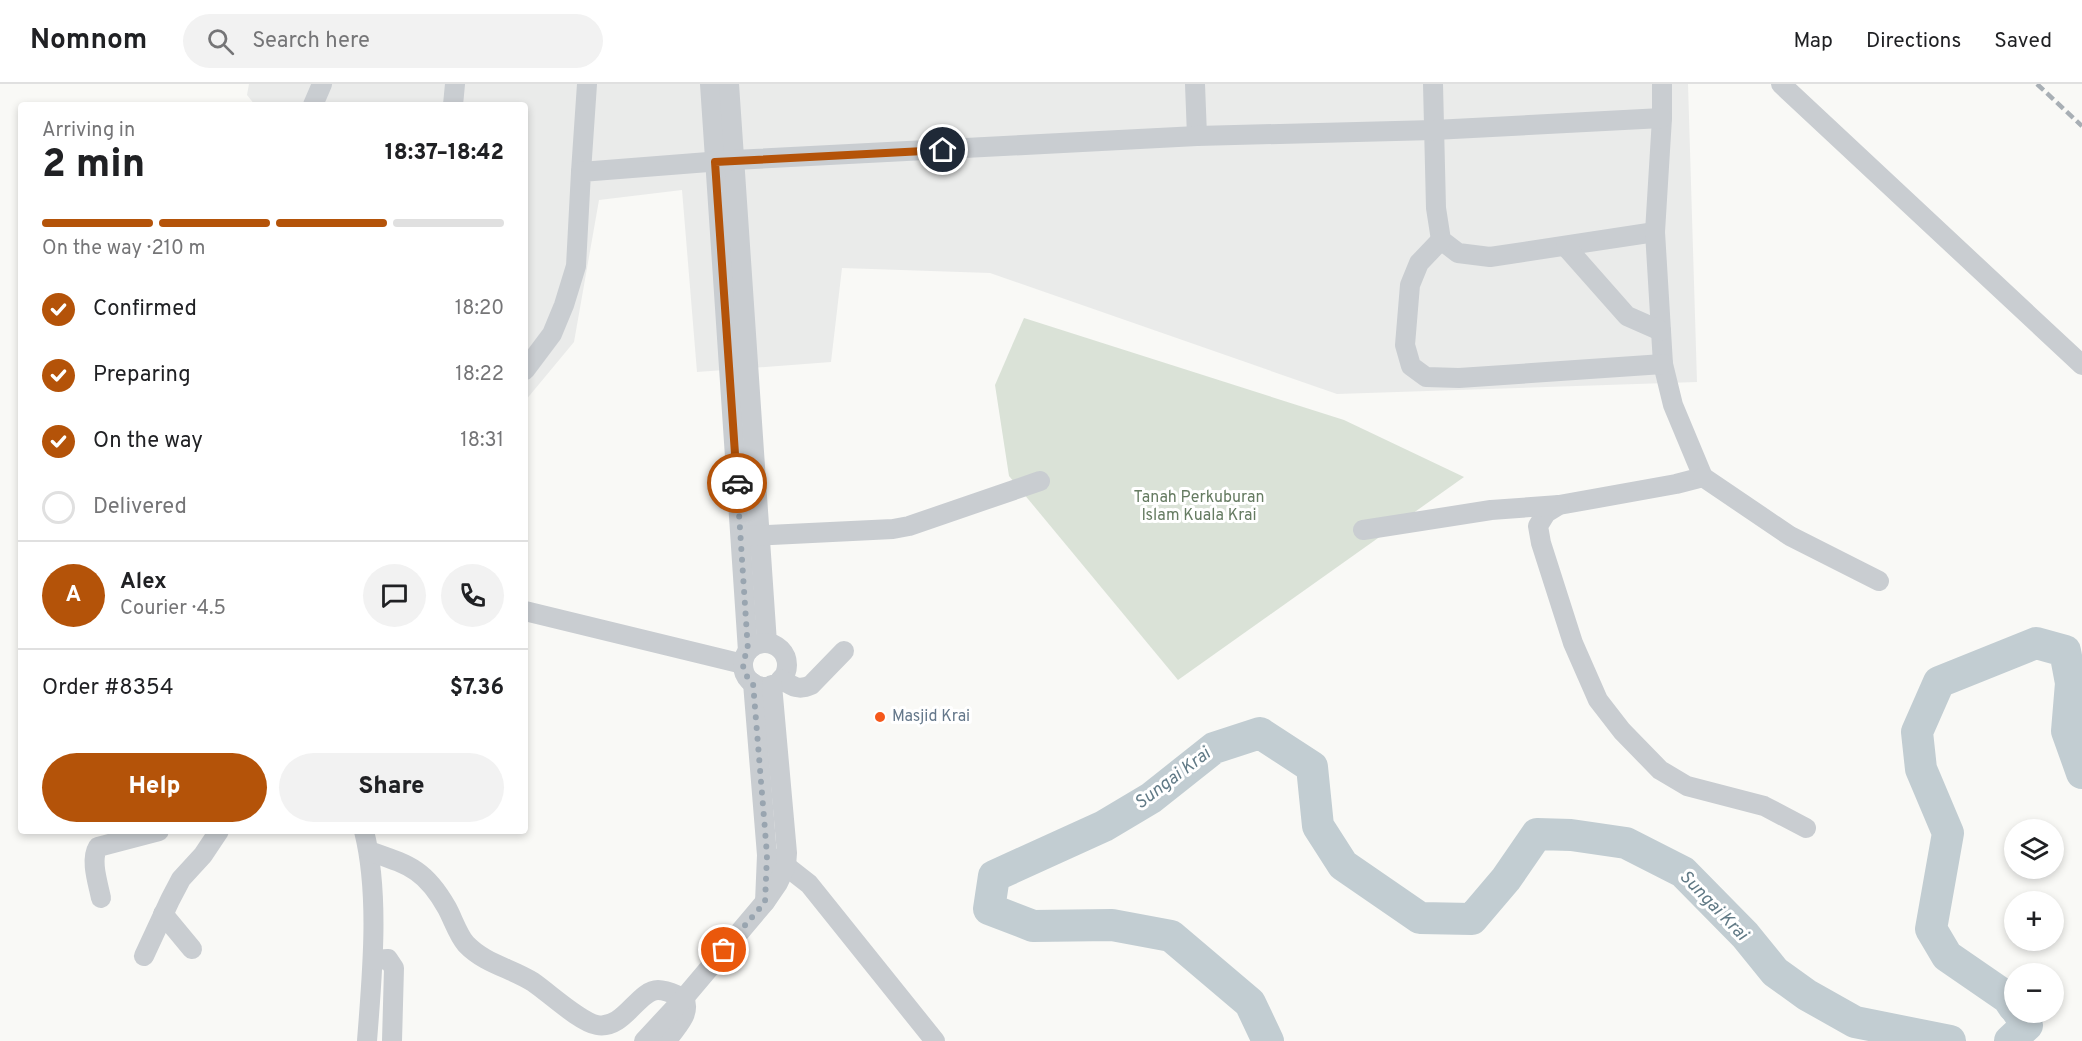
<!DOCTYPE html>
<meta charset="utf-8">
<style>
:root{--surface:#fff;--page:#f2f2f2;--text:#202124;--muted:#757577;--line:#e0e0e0;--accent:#b45309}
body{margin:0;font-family:Overpass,sans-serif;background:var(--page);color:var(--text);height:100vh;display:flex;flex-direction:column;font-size:22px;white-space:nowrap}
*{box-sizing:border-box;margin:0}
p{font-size:20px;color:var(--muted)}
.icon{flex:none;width:33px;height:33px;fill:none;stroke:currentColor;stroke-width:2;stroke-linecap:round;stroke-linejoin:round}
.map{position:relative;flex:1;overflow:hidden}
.panel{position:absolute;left:18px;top:18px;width:510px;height:732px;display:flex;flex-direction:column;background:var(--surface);border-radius:6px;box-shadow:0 3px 9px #0003}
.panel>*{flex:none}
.tools{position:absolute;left:2004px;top:735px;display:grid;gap:12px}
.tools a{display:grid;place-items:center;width:60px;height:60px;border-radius:50%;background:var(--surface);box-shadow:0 3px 9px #0003;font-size:30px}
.pin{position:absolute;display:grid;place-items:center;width:51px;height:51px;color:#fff;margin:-26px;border:3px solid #fff;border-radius:50%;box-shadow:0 2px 6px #0007}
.courier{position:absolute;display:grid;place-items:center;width:60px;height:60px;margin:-30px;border:4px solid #b45309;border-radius:50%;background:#fff;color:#222;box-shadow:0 2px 8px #0007}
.summary em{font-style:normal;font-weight:800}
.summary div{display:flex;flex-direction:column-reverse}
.summary{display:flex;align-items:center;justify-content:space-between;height:102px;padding:0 24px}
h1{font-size:39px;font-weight:800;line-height:45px}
.bar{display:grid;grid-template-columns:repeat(4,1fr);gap:9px 6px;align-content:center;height:72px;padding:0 24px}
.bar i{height:8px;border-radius:4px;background:var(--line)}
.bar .on{background:var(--accent)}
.bar p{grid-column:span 4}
.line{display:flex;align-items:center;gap:15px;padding:0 24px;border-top:2px solid var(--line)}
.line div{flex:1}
.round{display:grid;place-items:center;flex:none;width:63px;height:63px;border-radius:32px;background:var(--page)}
ol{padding:0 24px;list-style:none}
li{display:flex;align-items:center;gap:18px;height:66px}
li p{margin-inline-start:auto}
li .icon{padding:6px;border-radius:50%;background:var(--accent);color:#fff;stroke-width:4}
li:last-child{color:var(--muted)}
li i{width:33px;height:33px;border:3px solid var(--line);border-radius:50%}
.cta{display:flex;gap:12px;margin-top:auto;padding:12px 24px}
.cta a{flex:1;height:69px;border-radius:36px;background:var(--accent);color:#fff;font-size:24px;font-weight:800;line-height:69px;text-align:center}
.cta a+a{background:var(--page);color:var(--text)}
header{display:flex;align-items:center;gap:36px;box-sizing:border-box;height:84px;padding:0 30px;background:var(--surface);border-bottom:2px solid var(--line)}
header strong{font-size:28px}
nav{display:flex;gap:33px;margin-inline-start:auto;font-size:21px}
.search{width:420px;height:54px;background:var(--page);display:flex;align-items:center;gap:15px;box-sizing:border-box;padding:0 21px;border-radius:33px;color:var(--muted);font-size:22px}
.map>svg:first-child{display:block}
.built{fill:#eaebea}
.green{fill:#dae2d7}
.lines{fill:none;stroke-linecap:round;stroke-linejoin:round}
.river{stroke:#c2cdd2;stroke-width:32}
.minor{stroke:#c9cdd1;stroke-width:20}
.rail{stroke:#a8afb5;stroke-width:4.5;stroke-dasharray:9 4.5;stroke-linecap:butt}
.done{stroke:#99a5b0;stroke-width:6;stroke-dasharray:0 10.8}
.route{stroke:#b45309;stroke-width:8}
.poi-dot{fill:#f5581a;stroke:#fff;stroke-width:2}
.labels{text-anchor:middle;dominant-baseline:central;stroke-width:6;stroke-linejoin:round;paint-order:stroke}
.park-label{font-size:16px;fill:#657b61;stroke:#fff}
.poi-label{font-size:16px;fill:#65788b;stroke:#fff;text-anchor:start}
.water-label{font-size:18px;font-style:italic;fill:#617a86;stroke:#fff}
</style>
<header>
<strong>Nomnom</strong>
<div class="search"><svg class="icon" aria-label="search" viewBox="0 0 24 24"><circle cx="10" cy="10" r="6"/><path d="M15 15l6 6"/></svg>Search here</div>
<nav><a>Map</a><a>Directions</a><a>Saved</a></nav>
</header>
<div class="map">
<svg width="2082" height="957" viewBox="0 0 2082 957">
<rect width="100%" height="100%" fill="#f9f9f6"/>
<polygon class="built" points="249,0 1688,0 1697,298 1337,310 990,189 842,184 831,278 697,288 682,106 599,116 574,258 525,317 525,21 255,21 247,11"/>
<polygon class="green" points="1024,234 1344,336 1464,393 1178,596 1009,392 995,301"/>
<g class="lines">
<g class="river">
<polyline points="2014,923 2008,914 1947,872 1931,845 1948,749 1921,685 1917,648 1939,598 2036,559 2065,567 2071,599 2067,647 2082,689"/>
<polyline points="1268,957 1250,919 1171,852 1112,841 1033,842 989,825 994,792 1104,742 1151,714 1214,664 1260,649 1312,683 1318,742 1343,781 1420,834 1472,835 1506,795 1537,750 1571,751 1626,759 1683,788 1745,851 1775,888 1807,911 1855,938 1950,957"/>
<polyline points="2010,957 2027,941 2018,928"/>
</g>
<g class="minor">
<polyline points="710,0 748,567"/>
<polyline points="729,0 767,559"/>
<polyline points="1195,0 1197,52"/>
<polyline points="1433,0 1436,124 1441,156 1458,169 1490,173 1655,148"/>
<polyline points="1662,0 1662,34 1655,148 1663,280 1673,321 1703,393 1676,400 1559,421 1546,429 1538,442 1541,459 1573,559 1598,616 1622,647 1660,686 1687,702 1764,722 1806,744"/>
<polyline points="1781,0 2082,281"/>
<polyline points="313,21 322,0"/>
<polyline points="453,21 455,0"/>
<polyline points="581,88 587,0"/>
<polyline points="1441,156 1419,179 1410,201 1405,261 1411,282 1426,293 1459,294 1663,280"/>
<polyline points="1566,163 1627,232 1661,247"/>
<polyline points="525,286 552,250 564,221 576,182 581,88 734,76 1197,52 1434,46 1662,34"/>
<polyline points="1703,393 1790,452 1879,497"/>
<polyline points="1363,446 1491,426 1559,421"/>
<polyline points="749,452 893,445 909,442 1040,397"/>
<polyline points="525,527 743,580"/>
<circle cx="765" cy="581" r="22"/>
<path d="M781 595C792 602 798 607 811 601L844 567"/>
<polyline points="753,599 767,771 765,818"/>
<path d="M364 747C380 811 372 892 367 957"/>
<path d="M369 767C409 781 425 785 447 824 453 835 458 851 466 860 485 880 511 884 533 898 549 909 580 938 597 941 624 946 638 906 658 906 667 906 676 911 684 914 692 931 675 943 667 957"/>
<polyline points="767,771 786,782 809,800 935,957"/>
<path d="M101 814C98 799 90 776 98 763L159 747"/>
<polyline points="163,830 192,865"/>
<polyline points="144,872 170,816 181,795 203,771 219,747"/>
<polyline points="374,876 388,875 394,884 392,957"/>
<polyline points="644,957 684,914 765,818 778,799 786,782 787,769 772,601"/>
</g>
<polyline class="rail" points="2037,0 2082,42"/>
</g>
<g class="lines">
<path class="done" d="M724 866 765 818 767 771 753 599C742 589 740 579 748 567L737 399"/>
<polyline class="route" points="737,399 715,78 943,66"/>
</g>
<circle class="poi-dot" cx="880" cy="633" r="6"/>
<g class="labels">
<g class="park-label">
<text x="1199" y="414">Tanah Perkuburan<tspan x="1199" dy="18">Islam Kuala Krai</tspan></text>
</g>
<g class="poi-label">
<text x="892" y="633">Masjid Krai</text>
</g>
<g class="water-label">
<text transform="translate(1173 695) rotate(-37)">Sungai Krai</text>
<text transform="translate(1713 822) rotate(46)">Sungai Krai</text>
</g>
</g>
</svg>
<div class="tools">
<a><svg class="icon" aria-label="layers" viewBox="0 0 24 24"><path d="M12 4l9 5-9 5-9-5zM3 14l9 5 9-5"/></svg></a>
<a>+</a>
<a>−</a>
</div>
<div class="pin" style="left:724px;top:866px;background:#ea580c"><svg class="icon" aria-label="bag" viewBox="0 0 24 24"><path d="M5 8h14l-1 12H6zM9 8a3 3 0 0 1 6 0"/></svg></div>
<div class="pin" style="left:943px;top:66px;background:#1f2937"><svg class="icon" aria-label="home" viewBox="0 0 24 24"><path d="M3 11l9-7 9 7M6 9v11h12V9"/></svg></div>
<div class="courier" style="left:737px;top:399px"><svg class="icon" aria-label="car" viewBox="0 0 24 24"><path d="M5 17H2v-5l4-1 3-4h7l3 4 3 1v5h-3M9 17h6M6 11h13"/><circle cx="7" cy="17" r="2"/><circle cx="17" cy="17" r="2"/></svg></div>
<section class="panel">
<div class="summary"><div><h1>2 min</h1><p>Arriving in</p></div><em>18:37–18:42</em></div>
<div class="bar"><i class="on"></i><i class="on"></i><i class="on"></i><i></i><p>On the way · 210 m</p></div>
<ol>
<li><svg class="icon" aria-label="check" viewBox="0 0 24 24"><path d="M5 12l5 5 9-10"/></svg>Confirmed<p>18:20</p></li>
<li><svg class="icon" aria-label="check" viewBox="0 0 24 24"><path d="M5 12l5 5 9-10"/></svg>Preparing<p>18:22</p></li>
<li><svg class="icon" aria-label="check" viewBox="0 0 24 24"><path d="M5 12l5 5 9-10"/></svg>On the way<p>18:31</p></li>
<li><i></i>Delivered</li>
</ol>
<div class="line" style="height:108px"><b class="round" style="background:var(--accent);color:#fff">A</b><div><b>Alex</b><p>Courier · 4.5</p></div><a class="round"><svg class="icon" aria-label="chat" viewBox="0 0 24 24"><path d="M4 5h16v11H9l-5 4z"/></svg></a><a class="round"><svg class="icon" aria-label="phone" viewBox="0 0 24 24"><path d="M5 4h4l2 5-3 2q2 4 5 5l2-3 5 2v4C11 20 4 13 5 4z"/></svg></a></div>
<div class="line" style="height:78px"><div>Order #8354</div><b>$7.36</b></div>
<div class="cta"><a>Help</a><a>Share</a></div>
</section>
</div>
